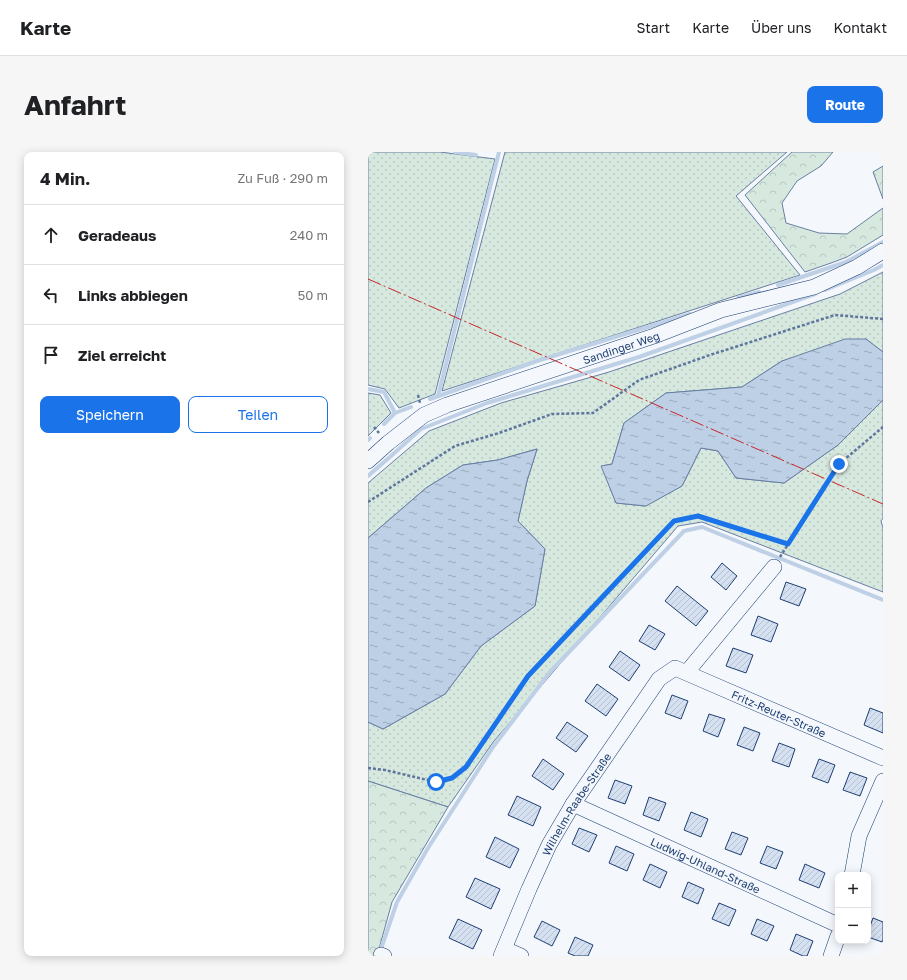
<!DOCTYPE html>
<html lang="de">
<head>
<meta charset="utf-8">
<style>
  body { margin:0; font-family:"Golos Text",sans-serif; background:#f6f6f6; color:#202124 }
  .controls { position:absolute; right:12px; bottom:12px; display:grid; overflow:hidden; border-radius:8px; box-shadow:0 2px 10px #0003 }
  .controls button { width:36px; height:36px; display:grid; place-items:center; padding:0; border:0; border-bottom:1px solid #e0e0e0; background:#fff; color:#202124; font:20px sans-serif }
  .stop { position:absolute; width:12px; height:12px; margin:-9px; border:3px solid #1a73e8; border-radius:50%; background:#fff }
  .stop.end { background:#1a73e8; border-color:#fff; box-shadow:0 1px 4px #0008 }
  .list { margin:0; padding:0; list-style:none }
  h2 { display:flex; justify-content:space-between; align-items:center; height:52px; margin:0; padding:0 16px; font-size:17px }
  h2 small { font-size:13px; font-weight:400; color:#757577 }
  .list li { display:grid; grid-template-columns:26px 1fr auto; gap:12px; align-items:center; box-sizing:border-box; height:60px; padding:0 16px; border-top:1px solid #e0e0e0 }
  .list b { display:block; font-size:15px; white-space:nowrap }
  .list em { font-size:13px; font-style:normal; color:#757577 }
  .actions { display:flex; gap:8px; padding:12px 16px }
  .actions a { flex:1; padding:9px 0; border:1px solid #1a73e8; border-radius:8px; text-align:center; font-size:14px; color:#1a73e8 }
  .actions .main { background:#1a73e8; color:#fff }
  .icon { flex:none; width:22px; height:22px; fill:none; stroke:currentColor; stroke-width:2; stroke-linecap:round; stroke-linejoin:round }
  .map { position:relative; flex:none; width:515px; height:804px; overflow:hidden; border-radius:8px }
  header { display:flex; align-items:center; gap:24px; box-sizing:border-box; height:56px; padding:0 20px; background:#fff; border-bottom:1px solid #e0e0e0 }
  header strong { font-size:19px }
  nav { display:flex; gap:22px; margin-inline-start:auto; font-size:14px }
  .intro { display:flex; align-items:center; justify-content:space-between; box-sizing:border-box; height:96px; padding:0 24px }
  h1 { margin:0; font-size:28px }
  .button { padding:10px 18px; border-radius:8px; background:#1a73e8; color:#fff; font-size:14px; font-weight:700 }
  main { display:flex; gap:24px; padding:0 24px }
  aside { flex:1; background:#fff; border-radius:8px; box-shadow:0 2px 10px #0003 }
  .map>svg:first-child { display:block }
  .grass { fill:url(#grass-dots); stroke:#687fa3 }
  .forest { fill:url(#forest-crowns); stroke:#687fa3 }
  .water { fill:url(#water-ripples); stroke:#687fa3 }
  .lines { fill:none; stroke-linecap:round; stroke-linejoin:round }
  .stream { stroke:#bed0e5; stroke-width:4 }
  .building { fill:url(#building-hatch); stroke:#1d3f73 }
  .minor-casing { stroke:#1d3f73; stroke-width:16 }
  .path { stroke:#5e769c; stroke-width:2.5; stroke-dasharray:3 2; stroke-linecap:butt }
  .minor { stroke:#f4f7fb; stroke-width:15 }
  .power { stroke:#c62828; stroke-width:1; stroke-dasharray:14 3 2 3; stroke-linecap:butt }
  .route { stroke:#1a73e8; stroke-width:5 }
  .labels { text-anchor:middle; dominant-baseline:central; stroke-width:3; stroke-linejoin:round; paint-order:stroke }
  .street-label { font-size:11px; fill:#1d3f73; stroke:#f4f7fb }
</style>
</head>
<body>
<header>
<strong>Karte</strong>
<nav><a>Start</a><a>Karte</a><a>Über uns</a><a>Kontakt</a></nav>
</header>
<div class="intro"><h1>Anfahrt</h1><a class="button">Route</a></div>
<main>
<aside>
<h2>4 Min.<small>Zu Fuß · 290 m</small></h2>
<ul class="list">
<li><svg class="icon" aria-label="ahead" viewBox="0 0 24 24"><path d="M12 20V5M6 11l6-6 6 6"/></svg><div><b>Geradeaus</b></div><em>240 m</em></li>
<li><svg class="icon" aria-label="left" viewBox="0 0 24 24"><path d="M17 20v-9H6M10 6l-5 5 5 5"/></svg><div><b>Links abbiegen</b></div><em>50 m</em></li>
<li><svg class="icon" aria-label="arrive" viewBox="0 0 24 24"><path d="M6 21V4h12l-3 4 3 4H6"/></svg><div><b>Ziel erreicht</b></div></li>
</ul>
<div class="actions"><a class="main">Speichern</a><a>Teilen</a></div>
</aside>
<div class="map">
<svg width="515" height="804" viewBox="0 0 515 804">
  <defs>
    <pattern id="grass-dots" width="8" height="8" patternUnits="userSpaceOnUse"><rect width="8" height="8" fill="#d7e8df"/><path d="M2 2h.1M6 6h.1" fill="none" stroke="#b8c8c3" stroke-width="1.8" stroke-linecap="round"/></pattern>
    <pattern id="forest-crowns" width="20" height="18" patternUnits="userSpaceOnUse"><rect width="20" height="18" fill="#d7e8df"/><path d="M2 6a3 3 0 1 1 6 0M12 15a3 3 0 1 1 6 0" fill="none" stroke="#b8c8c3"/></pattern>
    <pattern id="water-ripples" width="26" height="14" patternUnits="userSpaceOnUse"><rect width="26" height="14" fill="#bed0e5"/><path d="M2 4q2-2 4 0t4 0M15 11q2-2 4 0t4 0" fill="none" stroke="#9aaabe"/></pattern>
    <pattern id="building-hatch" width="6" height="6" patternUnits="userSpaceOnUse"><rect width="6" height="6" fill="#d5e0f0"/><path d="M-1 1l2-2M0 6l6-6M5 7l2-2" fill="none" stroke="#b6c1d1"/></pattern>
  </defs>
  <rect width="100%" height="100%" fill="#f4f7fb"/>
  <path class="grass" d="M0 0H72L127 7 67 242 31 256 17 237 0 233Z
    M137 0H419L368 44 432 123 74 239Z
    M515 120V200L498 187 414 209 374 235 298 241 256 271 244 312 234 314 248 351 277 354 314 334 333 296 350 299 368 326 416 331 470 293 515 248V366L513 369 515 376V440L334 370 310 374 126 589 80 655 0 629V570L15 577 77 542 113 494 167 454 177 397 150 369 159 329 169 297 130 308 95 313 58 336 0 386V331L61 279 133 251 241 220 472 142Z
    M0 241 12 243 23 261 0 284Z"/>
  <path class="forest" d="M424 0H465L453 14 429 29 414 51 418 71 451 81 479 82 515 56V83L479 105 463 111 437 120 377 43Z
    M515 14V47L505 20Z
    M0 629 80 655 24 750 9 804H0Z"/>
  <path class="water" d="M477 187H498L515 200V248L470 293 416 331 368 326 350 299 333 296 314 334 278 354 248 351 233 314 244 312 256 271 298 241 374 235 414 209Z
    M169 297 159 329 150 369 177 397 167 454 113 494 77 542 15 577 0 570V386L58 336 95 313 130 308Z"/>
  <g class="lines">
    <path class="stream" d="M87 0 108 3
      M410 133 478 110 515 90
      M457 138 506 118 515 113
      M370 146 391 140
      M0 237 16 240 27 261
      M70 244 131 0
      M62 247 169 209 322 162
      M16 272 27 261 43 255
      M0 288 2 286
      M0 324 23 304 53 277 119 251 271 205 447 142
      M12 800 29 750 60 696 125 595 182 520 316 379 334 375 515 448"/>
  </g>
  <path class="building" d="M354 411 369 424 358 438 343 425Z
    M418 430 438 437 431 454 412 447Z
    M309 434 340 459 328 474 297 449Z
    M390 464 410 472 403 490 383 483Z
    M281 473 297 482 287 498 271 489Z
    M365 496 385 503 378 521 358 514Z
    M252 499 272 513 261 529 241 515Z
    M229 532 250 547 238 564 217 549Z
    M304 543 320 549 313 567 297 561Z
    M502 556 515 561V581L496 573Z
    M341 562 357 567 350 585 335 579Z
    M199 570 220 584 208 600 188 586Z
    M376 575 392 581 385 599 369 593Z
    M411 591 427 597 421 615 404 609Z
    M175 607 196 622 185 638 164 624Z
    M451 607 467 613 460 631 444 625Z
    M482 620 499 626 492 644 475 638Z
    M247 628 264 634 257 652 240 646Z
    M149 644 173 655 165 674 140 663Z
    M281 645 298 651 291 669 275 663Z
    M323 660 340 667 333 685 316 678Z
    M211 676 229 683 221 700 204 692Z
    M364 680 380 686 373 703 357 697Z
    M127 685 151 697 142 716 118 705Z
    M248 694 266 702 259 719 241 711Z
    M399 694 415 700 408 717 392 711Z
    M282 712 299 720 292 736 275 728Z
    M437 712 457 721 451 736 431 728Z
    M107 726 132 737 123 757 98 745Z
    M320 730 336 737 330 752 314 745Z
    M351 751 368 758 361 774 344 767Z
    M505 766 515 770V788L514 790 500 785V780Z
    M90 767 114 778 105 797 81 786Z
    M389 767 406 774 399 789 383 782Z
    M174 769 192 778 184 794 166 785Z
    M428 782 445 789 439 804H435L422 798Z
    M207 785 225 793 220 804H207L200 801Z"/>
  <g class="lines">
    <defs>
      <g id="minor">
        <path id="s1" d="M0 309 20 291 56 263 79 253 286 184 353 158 446 135 489 115 515 99"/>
        <path d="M319 520 406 415"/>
        <path id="s2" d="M205 652 470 773"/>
        <path d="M484 723 491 684 515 629"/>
        <path d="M137 797 153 804"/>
        <path d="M13 803 16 804"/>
        <path id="s3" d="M133 804 161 737 181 693 205 652 291 527 307 516 515 606"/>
        <path d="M463 804 470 784"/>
      </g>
    </defs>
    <use href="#minor" class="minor-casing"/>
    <path class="path" d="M50 243 52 251
      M6 275 11 281
      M0 350 87 294 131 281 184 262 225 261 271 228 342 203 467 163 515 167
      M412 405 471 312 515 275
      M0 616 17 618 68 630 84 626 98 615 160 524 306 369 330 364 420 392"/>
    <use href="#minor" class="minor"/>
    <path class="power" d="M0 127 515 352"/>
  </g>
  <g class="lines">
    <path class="route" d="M68 630 84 626 98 615 160 524 306 369 330 364 420 392 471 312"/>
  </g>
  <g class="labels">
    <g class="street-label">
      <text stroke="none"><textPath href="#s1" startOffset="281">Sandinger Weg</textPath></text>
      <text stroke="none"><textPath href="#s3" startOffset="453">Fritz-Reuter-Straße</textPath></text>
      <text stroke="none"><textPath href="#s3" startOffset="170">Wilhelm-Raabe-Straße</textPath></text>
      <text stroke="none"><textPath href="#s2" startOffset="146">Ludwig-Uhland-Straße</textPath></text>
    </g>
  </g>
</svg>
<div class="controls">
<button>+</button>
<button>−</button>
</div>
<div class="stop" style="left:68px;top:630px"></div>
<div class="stop end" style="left:471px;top:312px"></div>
</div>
</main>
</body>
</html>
